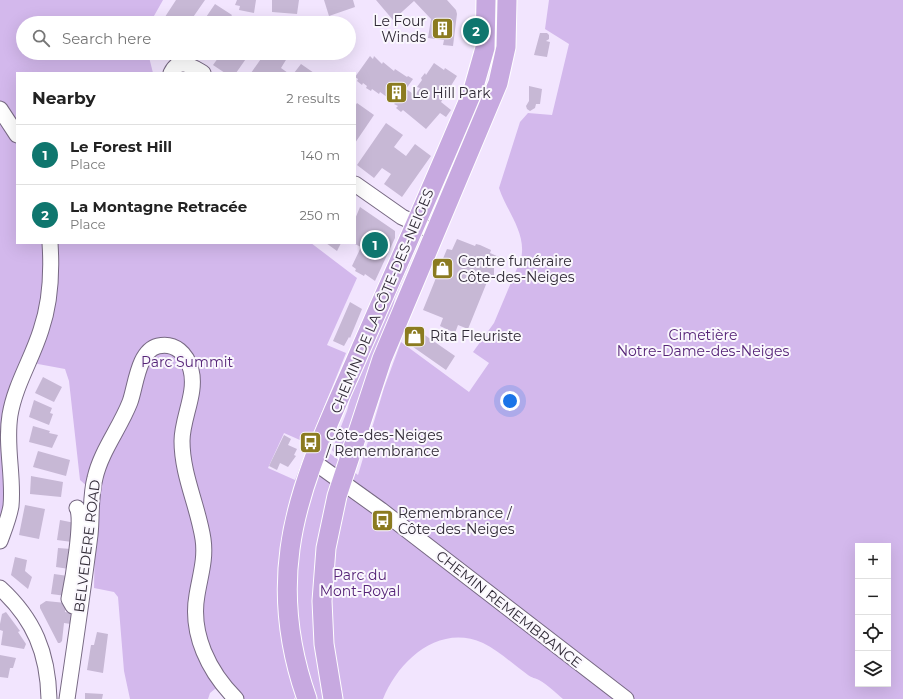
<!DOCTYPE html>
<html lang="en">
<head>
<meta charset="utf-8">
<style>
  body { margin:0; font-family:Montserrat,sans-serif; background:#f6f6f6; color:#222 }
  .controls { position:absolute; right:12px; bottom:12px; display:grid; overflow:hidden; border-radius:0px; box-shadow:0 4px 16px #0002 }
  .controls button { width:36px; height:36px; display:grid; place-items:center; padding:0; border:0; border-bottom:1px solid #e0e0e0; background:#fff; color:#222; font:20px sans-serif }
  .you { position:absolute; left:510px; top:401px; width:14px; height:14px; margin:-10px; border:3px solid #fff; border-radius:50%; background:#1a73e8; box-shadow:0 0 0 6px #1a73e833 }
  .badge { display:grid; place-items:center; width:26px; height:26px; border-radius:50%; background:#0f766e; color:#fff; font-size:13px; font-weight:700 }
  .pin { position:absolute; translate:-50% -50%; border:2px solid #fff; box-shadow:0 1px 4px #0006 }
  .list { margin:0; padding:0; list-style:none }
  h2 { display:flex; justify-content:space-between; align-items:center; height:52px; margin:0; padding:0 16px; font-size:17px }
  h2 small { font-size:13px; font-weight:400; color:#767676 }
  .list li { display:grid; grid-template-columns:26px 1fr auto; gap:12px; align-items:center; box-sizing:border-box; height:60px; padding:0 16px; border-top:1px solid #e0e0e0 }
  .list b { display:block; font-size:15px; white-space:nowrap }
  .list p { margin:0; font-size:13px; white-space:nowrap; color:#767676 }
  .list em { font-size:13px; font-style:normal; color:#767676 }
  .icon { flex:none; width:22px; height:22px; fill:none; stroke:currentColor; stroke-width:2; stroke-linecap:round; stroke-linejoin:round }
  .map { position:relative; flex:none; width:903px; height:699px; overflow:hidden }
  .search { position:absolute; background:#fff; box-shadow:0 4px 16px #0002; left:16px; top:16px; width:340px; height:44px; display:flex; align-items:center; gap:10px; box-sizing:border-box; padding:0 14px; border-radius:22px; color:#767676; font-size:15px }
  .panel { position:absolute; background:#fff; box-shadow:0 4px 16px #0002; left:16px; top:72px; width:340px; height:172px; border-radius:0px }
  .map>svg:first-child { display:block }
  .green { fill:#d3b8ec; fill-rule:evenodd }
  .building { fill:#c7b8d5 }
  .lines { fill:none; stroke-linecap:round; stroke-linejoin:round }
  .minor-casing { stroke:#776983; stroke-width:17 }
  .major-casing { stroke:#fff; stroke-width:21 }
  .minor { stroke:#fff; stroke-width:15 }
  .major { stroke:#c7a9e0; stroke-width:19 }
  .labels { text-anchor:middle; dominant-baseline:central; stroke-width:4; stroke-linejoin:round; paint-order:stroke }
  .poi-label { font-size:14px; fill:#302a36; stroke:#faf7fd; text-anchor:start }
  .street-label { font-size:14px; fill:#302a36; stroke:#faf7fd }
  .park-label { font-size:14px; fill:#552377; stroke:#faf7fd }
</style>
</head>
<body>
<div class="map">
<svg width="903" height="699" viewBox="0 0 903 699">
  <rect width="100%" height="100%" fill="#f2e5fe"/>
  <path class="green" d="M0 0H163L150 23H23V53H148L153 73H17V243H311L357 278 327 345 346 353 311 439 358 475 384 388 401 342 469 392 489 363 473 352 494 323 521 259C527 233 507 212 499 188L520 122 528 113 552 115 569 44 545 29 549 0H903V699H563C556 693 548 685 539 680 535 678 532 678 528 675 514 665 499 651 483 643 439 623 398 661 383 699H295L294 697V699H244L226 680 210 693 208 699H130L124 671 118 597 114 592 94 588 96 494 80 480 69 381 65 369 38 364 24 358 2 454 4 507 0 522ZM284 433 309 444 295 480 268 468ZM858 546H888V684H858Z
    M415 241 418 243 395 298 392 311 340 455H337L332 450 347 411 354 385Z"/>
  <path class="building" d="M176 0H205L189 23H161Z
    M237 0H256L254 13 239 10 240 6 235 5Z
    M272 0H299L297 14 272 12Z
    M324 0H353L355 7 329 16Z
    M376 0H447L456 10 457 14 453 46 443 45 444 40 428 38 431 19 414 1 393 20Z
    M215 4 232 15 227 23H202Z
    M540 33H547L549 35V39L546 41 550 42 547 57 534 55Z
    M220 53H250L236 73H225L213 65 221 54Z
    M265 53H287L289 55 281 68 288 73H251Z
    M370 56 373 59 374 56 382 64 383 62 394 71 395 69 407 77 408 76 413 79 406 89 415 95 420 88 417 87 422 80 421 78 425 73 426 75 434 63 444 70 445 68 457 76 441 102 451 110 446 117 440 113 426 129 403 110 401 112 396 108 398 106 394 104 396 102 392 99 391 100 380 92 379 94 372 89 371 91 366 88 367 86 363 83 362 85 357 81 358 79 355 77Z
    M301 64 314 73H294Z
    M529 86 542 89 540 104H536L535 108 530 111 527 109 526 106 529 101Z
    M357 103 374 115 355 143V106Z
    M386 123 403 135 394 147 406 156 415 144 431 156 402 197 384 184 391 174 382 168 374 178 357 165Z
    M360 207 395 231V238L375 281 365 274 364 276 355 271 356 269 352 266 361 247 355 244V219Z
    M457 239 475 246 476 244 480 245 491 250 490 253 499 257 494 268V275L489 282H487L468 329 458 325 455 333 440 326 443 318 423 310 438 273 432 270 437 259 442 261 447 249 452 250Z
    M326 243H341L337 251Z
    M350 302 362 309 350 338 349 337 344 346 333 341Z
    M416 329 455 356 446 370 406 342Z
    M43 377 62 387 54 402 35 393Z
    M34 400 52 408 50 413 53 414 49 425 29 417Z
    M33 426 50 431 49 433 58 435 52 448 29 442Z
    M284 435 291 439 288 445 297 449 294 455 296 456 288 467 280 463 277 470 269 466Z
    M38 451 70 460 66 476 33 467Z
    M31 476 63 482 61 497 30 494Z
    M25 505 45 509 39 539 19 535Z
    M60 520 75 523 72 542 57 540Z
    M58 548 71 549 69 569 56 567Z
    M15 557 27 560 25 571 32 577 28 589 11 575Z
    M54 574 68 576 66 596 51 594Z
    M46 601 66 603 65 612 73 613 71 624 64 623 62 641 60 643H58L40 608V605Z
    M6 612 20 631 18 632 26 644 24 649 1 645 3 631 0 630V624L2 614Z
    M97 632 108 634 103 673 87 670 91 645H94Z
    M0 655 16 658 13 668H10L8 678 0 677Z
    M85 693 103 694 102 699H85Z"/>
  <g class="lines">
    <defs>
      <path id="minor" d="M171 73C179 57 191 66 203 73
        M0 109 17 135
        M355 184 402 217 434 232
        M314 462 381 510 626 699
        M77 508C84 517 72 584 69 599L73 606 79 607
        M0 541C4 530 9 518 11 506 14 476 5 446 10 415 15 385 32 359 41 330 51 301 52 273 50 243
        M0 588C34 619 48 653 49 699
        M67 699C75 645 83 590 90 535 92 517 90 497 95 478 101 451 120 428 130 402 136 385 138 351 158 346 175 342 187 354 191 370 197 393 182 418 182 441 182 475 198 506 203 539 206 559 200 576 197 595 190 634 209 672 236 699"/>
      <path id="major" d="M307 699C290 651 283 600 290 549 299 481 332 416 359 353 397 266 436 179 473 90L485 48 486 0
        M333 699 324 644 322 601 326 548 337 496 382 359 498 83 506 47 507 0"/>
    </defs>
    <use href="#minor" class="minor-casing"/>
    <use href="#major" class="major-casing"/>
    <use href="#minor" class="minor"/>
    <use href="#major" class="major"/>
  </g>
  <defs>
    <symbol id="building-square" viewBox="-11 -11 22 22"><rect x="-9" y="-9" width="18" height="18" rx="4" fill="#8b7b20" stroke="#faf7fd"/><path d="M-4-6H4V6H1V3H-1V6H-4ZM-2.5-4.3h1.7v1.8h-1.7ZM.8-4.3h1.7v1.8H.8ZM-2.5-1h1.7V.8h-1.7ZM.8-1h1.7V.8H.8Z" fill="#fff"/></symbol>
    <symbol id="shop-square" viewBox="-11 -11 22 22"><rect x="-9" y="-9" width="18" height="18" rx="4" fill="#8b7b20" stroke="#faf7fd"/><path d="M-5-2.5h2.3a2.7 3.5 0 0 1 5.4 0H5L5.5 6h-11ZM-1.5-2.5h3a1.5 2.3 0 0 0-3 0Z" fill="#fff"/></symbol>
    <symbol id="bus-square" viewBox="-11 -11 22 22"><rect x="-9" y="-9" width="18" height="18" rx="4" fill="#8b7b20" stroke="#faf7fd"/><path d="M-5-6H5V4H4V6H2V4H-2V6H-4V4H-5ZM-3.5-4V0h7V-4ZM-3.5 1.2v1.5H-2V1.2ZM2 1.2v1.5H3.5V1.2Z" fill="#fff"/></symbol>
  </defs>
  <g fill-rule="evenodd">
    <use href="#building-square" x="430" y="16" width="25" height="25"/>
    <use href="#building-square" x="384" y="80" width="25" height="25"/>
    <use href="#shop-square" x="430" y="256" width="25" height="25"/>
    <use href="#shop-square" x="402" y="324" width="25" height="25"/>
    <use href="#bus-square" x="298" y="430" width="25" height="25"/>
    <use href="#bus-square" x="370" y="508" width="25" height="25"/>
  </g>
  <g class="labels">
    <g class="poi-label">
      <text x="426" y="21" text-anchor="end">Le Four<tspan x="426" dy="16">Winds</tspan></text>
      <text x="412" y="93">Le Hill Park</text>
      <text x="458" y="261">Centre funéraire<tspan x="458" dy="16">Côte-des-Neiges</tspan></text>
      <text x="430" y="336">Rita Fleuriste</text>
      <text x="326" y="435">Côte-des-Neiges<tspan x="326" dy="16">/ Remembrance</tspan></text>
      <text x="398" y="513">Remembrance /<tspan x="398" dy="16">Côte-des-Neiges</tspan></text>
    </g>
    <g class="street-label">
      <text transform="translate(382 301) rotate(-67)">CHEMIN DE LA CÔTE-DES-NEIGES</text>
      <text transform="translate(87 546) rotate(-83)">BELVEDERE ROAD</text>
      <text transform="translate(509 609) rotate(38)">CHEMIN REMEMBRANCE</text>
    </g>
    <g class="park-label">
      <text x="703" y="335">Cimetière<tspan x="703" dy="16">Notre-Dame-des-Neiges</tspan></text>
      <text x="187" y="362">Parc Summit</text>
      <text x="360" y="575">Parc du<tspan x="360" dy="16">Mont-Royal</tspan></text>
    </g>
  </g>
</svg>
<div class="controls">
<button>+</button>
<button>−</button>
<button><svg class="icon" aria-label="locate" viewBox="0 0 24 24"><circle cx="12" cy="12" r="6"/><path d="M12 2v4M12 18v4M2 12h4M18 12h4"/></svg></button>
<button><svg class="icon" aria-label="layers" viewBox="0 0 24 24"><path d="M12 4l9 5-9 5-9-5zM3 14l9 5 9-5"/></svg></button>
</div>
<div class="you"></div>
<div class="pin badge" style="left:375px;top:245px">1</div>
<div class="pin badge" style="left:476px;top:31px">2</div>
<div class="search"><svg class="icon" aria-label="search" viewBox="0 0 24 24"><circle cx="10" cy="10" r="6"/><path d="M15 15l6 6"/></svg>Search here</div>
<section class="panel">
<h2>Nearby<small>2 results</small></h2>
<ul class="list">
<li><span class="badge">1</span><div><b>Le Forest Hill</b><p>Place</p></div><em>140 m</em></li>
<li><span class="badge">2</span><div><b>La Montagne Retracée</b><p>Place</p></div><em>250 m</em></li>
</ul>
</section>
</div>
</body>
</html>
